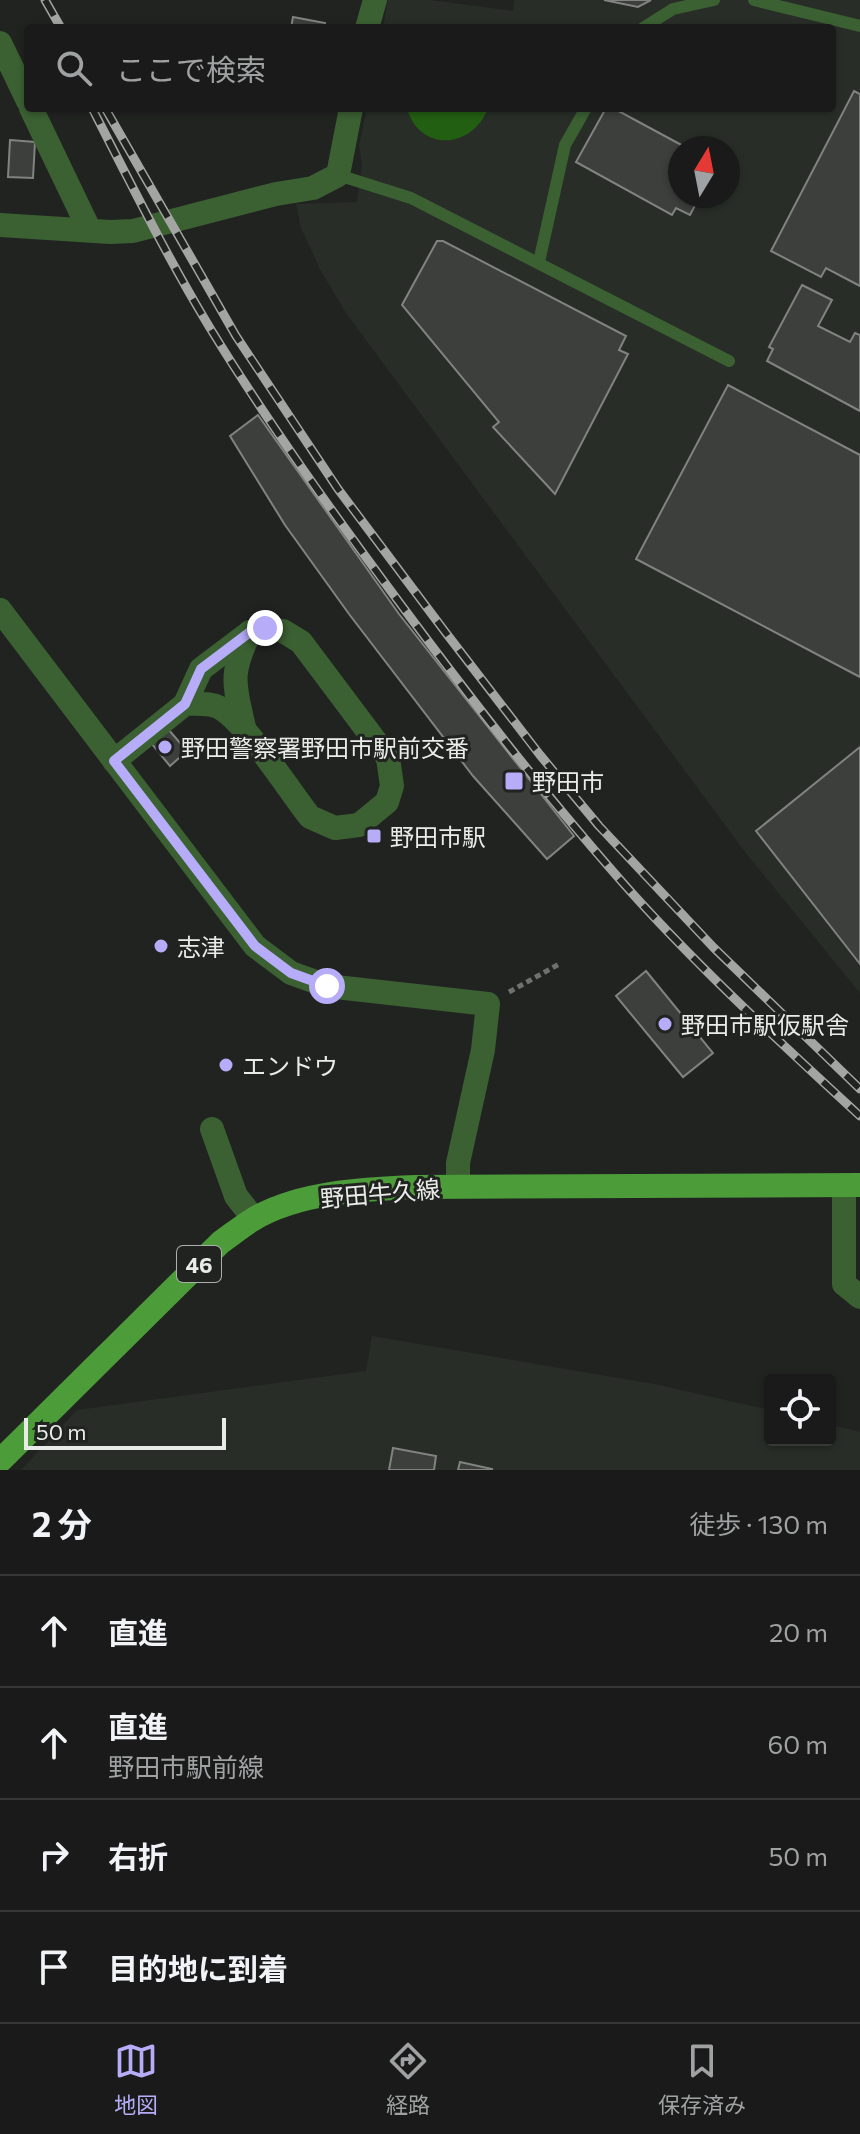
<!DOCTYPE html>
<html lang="ja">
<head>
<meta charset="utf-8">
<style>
  body { margin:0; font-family:Commissioner,"Noto Sans JP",sans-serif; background:#262726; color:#f1f3f6 }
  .controls { position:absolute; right:24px; bottom:24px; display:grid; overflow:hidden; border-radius:8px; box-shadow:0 2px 6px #0004 }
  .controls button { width:72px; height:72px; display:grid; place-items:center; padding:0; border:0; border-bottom:2px solid #373838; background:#191a19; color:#f1f3f6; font:40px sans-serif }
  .compass { position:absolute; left:668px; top:136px; width:72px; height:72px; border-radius:50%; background:#191a19; box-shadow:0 2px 6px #0004; rotate:10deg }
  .scale { position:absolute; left:24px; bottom:20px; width:202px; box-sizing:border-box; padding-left:8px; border:4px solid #e9ebe9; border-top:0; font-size:22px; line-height:28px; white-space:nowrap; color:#e9ebe9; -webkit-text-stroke:6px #212321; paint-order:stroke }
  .stop { position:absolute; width:24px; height:24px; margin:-18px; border:6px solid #b6acf8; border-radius:50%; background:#fff }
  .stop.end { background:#b6acf8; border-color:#fff; box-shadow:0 2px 8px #0008 }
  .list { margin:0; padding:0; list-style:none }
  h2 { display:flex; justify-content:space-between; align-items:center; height:104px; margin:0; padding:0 32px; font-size:34px }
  h2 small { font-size:26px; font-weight:400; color:#9fa1a2 }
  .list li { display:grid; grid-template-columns:52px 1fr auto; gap:24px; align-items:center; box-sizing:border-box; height:112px; padding:0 32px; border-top:2px solid #373838 }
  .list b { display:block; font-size:30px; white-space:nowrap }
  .list p { margin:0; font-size:26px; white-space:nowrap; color:#9fa1a2 }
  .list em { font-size:26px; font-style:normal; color:#9fa1a2 }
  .icon { flex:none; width:44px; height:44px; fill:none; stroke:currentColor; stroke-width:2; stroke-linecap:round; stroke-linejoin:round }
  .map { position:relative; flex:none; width:860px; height:1470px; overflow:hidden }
  .search { position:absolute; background:#191a19; box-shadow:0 2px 6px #0004; left:24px; right:24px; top:24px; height:88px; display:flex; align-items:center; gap:20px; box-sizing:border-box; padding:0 28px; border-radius:8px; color:#9fa1a2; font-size:30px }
  .sheet { height:552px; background:#191a19 }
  nav { display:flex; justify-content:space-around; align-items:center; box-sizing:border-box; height:112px; border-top:2px solid #373838; background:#191a19; font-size:22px; color:#9fa1a2 }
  nav a { display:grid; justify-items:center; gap:4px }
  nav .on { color:#b6acf8 }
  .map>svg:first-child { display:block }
  .built { fill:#282e27; fill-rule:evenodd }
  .water { fill:#235f12 }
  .building { fill:#3d3f3c; stroke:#808380; stroke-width:2 }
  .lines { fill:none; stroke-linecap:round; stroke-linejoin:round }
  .path { stroke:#6f716f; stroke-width:5; stroke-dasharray:6 4; stroke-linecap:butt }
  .service { stroke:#3b6032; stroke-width:12 }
  .minor { stroke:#3b6032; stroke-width:24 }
  .tertiary { stroke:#3b6032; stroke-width:24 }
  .primary { stroke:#4c9c39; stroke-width:24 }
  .rail-casing { stroke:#a3a5a3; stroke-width:9 }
  .rail { stroke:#212321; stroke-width:6; stroke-dasharray:18; stroke-linecap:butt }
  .route { stroke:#b6acf8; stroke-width:10 }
  .poi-dot { fill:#b6acf8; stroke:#212321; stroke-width:3 }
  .labels { text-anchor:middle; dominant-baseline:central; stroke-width:6; stroke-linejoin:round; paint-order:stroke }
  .shield { fill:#212321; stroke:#adafad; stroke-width:2 }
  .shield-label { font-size:22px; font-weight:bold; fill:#e9ebe9 }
  .poi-label { font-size:24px; fill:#e9ebe9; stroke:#212321; text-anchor:start }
  .street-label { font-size:24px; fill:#e9ebe9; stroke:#212321 }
</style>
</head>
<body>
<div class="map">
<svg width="860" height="1470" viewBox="0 0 860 1470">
  <rect width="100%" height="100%" fill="#212321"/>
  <path class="built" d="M388 0H430L513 11 514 0H860V993L745 852 346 313 320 269 301 228 296 204 357 202 362 165 359 146 367 108H832V28H383ZM680 148H728V196H680Z
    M372 1336 654 1384 770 1410V1440H830V1425L860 1432V1470H21L77 1410 366 1371Z"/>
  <path class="water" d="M407 108H488C473 149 419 153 407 108Z"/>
  <path class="building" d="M604 0H651L638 7Z
    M293 17 325 23 324 28H291Z
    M854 91 860 94V286L826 268 821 277 771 251Z
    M606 108H613L687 148H680V196H700L690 215 676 208 672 215 576 162Z
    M10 140 35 142 33 178 8 177Z
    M437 241H443L626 336 619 350 628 354 555 494 493 427 499 422 402 305Z
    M802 285 832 300 818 326 850 342 855 333 860 335V411L767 361 773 349 769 347Z
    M728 385 860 455V677L636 559Z
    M258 415 399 614 574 836 547 859 473 776 349 614 285 525 230 436Z
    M168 729 187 751 170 766 151 743Z
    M860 747V964L756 831Z
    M646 971 713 1053 683 1077 616 996Z
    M393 1448 436 1456 434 1470H389Z
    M460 1462 492 1469V1470H458Z"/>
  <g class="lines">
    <path class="path" d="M509 992 561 963"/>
    <path class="service" d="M754 0 860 26
      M643 28 673 9 714 0
      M338 175 411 198 729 361
      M539 262 565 145 586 108"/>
    <path class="minor" d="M0 43 28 101
      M31 108 89 229
      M245 732C235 685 228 677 250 632
      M212 1129 236 1196 254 1219
      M844 1185V1284L860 1297"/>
    <path class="tertiary" d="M367 28 375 0
      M0 225 110 232 133 231 276 194 313 188 338 175 351 108
      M0 610 255 946 291 973 327 986 488 1004 483 1050 458 1163V1186
      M114 761 185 704 201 669 250 632 265 628 283 631 301 642 388 758 392 786 387 802 359 825 335 828 310 817C289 790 248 726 222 709 211 702 197 704 185 704"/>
    <path class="primary" d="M0 1461 221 1242C231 1235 241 1227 252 1220 298 1192 363 1189 416 1187L860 1185"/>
    <defs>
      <path id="rail" d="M45 0 61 28
        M92 108C130 182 167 257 210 328 268 423 333 513 399 602 473 702 549 800 631 892 703 972 782 1044 860 1116
        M105 108 236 336 338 489 446 633 540 755 599 826 714 948 860 1089"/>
    </defs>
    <use href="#rail" class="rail-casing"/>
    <use href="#rail" class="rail"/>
  </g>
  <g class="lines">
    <path class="route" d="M265 628 250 632 201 669 185 704 114 761 255 946 291 973 327 986"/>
  </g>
  <g class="poi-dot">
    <circle cx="165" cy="747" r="8"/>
    <rect x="504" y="771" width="20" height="20" rx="4"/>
    <rect x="366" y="828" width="16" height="16" rx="4"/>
    <circle cx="161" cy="946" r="8"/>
    <circle cx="665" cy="1024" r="8"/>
    <circle cx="226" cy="1065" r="8"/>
  </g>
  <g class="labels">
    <rect class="shield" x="177" y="1246" width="44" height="36" rx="6"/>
    <g class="shield-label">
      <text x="199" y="1264">46</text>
    </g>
    <g class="poi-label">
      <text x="181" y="747">野田警察署野田市駅前交番</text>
      <text x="532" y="781">野田市</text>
      <text x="390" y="836">野田市駅</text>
      <text x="177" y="946">志津</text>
      <text x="681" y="1024">野田市駅仮駅舎</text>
      <text x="242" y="1065">エンドウ</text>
    </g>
    <g class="street-label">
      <text transform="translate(380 1193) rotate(-5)">野田牛久線</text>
    </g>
  </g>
</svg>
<div class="controls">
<button><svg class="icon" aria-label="locate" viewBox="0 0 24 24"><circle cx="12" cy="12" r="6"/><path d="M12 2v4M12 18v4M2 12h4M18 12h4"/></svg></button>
</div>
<svg class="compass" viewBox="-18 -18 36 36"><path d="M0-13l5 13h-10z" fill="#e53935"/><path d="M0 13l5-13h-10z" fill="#9fa1a2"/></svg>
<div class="scale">50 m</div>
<div class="stop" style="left:327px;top:986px"></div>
<div class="stop end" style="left:265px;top:628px"></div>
<div class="search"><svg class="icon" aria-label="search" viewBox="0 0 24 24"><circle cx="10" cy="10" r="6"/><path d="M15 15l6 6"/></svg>ここで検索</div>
</div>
<section class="sheet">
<h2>2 分<small>徒歩 · 130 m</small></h2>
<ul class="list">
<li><svg class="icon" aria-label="ahead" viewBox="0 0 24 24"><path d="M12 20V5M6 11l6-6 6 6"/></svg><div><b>直進</b></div><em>20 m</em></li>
<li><svg class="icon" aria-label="ahead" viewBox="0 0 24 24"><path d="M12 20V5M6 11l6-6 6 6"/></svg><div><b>直進</b><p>野田市駅前線</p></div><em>60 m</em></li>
<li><svg class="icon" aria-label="right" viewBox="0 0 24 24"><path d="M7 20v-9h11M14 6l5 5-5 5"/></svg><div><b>右折</b></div><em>50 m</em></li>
<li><svg class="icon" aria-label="arrive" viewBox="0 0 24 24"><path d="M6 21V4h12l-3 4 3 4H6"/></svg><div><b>目的地に到着</b></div></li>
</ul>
</section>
<nav>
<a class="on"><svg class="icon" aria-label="map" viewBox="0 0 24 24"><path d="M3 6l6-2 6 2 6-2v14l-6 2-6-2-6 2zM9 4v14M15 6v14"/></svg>地図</a>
<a><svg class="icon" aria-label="directions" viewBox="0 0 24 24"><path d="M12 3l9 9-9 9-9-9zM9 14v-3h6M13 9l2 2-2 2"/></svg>経路</a>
<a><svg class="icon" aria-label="saved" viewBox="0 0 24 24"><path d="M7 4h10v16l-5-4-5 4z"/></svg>保存済み</a>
</nav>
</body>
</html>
